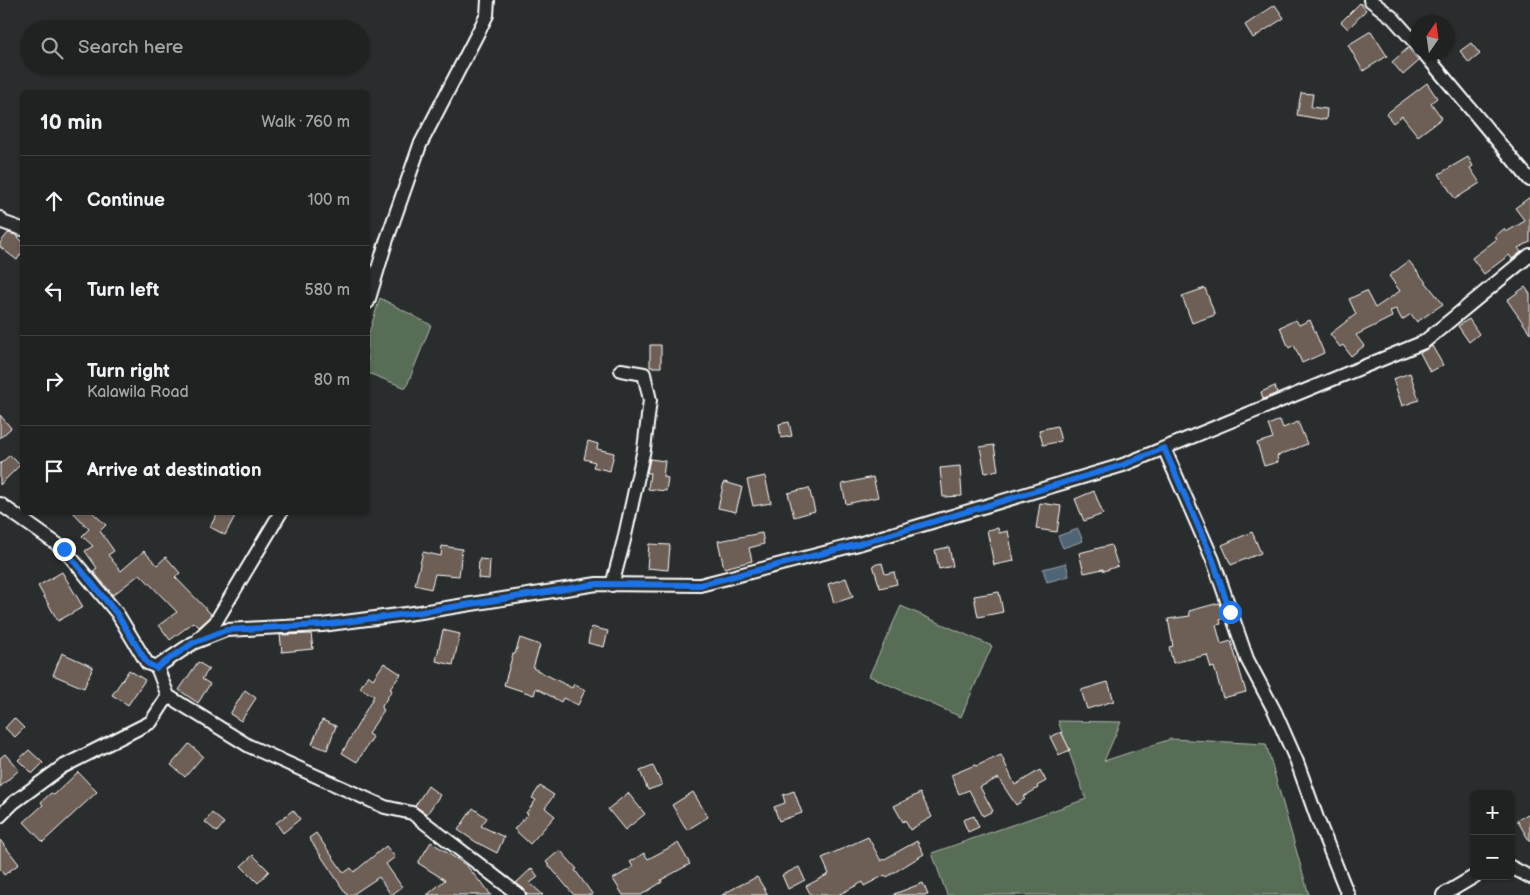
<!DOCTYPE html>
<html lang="en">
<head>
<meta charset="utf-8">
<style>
  body { margin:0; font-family:"Balsamiq Sans",sans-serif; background:#2d2f2f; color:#f1f3f6 }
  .controls { position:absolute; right:15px; bottom:15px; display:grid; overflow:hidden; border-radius:8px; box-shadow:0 1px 4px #0004 }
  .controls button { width:45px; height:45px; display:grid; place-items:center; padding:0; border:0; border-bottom:1px solid #3d3f40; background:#202222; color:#f1f3f6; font:25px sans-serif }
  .compass { position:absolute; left:1410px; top:15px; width:45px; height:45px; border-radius:50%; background:#202222; box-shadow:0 1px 4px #0004; rotate:13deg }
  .stop { position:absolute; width:15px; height:15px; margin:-11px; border:4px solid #1a73e8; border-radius:50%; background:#fff }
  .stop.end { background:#1a73e8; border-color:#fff; box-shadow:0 1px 5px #0008 }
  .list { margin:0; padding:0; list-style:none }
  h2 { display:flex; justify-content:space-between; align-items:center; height:65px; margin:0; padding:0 20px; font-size:21px }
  h2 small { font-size:16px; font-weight:400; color:#a2a4a5 }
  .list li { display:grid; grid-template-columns:32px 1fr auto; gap:15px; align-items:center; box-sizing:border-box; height:90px; padding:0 20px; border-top:1px solid #3d3f40 }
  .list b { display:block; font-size:19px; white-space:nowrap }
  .list p { margin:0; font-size:16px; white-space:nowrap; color:#a2a4a5 }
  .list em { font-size:16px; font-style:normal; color:#a2a4a5 }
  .icon { flex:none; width:28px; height:28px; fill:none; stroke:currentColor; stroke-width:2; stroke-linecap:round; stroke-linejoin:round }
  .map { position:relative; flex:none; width:1530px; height:895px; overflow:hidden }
  .search { position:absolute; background:#202222; box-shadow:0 1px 4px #0004; left:20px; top:20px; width:350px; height:55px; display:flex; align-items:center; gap:12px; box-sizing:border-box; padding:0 18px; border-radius:28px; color:#a2a4a5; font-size:19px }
  .panel { position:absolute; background:#202222; box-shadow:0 1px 4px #0004; left:20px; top:90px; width:350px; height:425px; border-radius:8px }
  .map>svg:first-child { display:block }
  .green { fill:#596d57; stroke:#acb6ab }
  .water { fill:#506574; stroke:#96a3ac }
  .building { fill:#6d5e54; stroke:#fff }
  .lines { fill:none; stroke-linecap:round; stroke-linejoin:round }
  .minor-casing { stroke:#fff; stroke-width:16 }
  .minor { stroke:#2a2d2e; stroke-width:12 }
  .route { stroke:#1a73e8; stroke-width:6 }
</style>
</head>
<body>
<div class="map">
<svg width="1530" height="895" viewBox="0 0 1530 895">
  <rect width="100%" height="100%" fill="#2a2d2e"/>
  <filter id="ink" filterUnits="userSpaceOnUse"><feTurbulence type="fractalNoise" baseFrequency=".02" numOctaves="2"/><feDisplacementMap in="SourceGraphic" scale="10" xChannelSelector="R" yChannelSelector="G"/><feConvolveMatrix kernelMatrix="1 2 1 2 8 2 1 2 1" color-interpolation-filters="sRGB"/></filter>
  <g filter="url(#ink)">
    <path class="green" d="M380 298 431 325 406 388 368 373V336Z
      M901 606 992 646 961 717 869 676Z
      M1058 721 1121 722 1104 761 1171 739 1266 744 1309 895H947L932 853 1086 799Z"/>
    <path class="water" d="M1078 529 1083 541 1063 548 1058 536Z
      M1066 563 1069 576 1047 582 1043 569Z"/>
    <path class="building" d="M1360 3 1366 10 1348 29 1341 22Z
      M1275 5 1284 18 1253 38 1245 25Z
      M1371 31 1387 56 1363 71 1348 45Z
      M1471 43 1480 54 1469 63 1460 51Z
      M1408 48 1419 61 1403 75 1392 62Z
      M1427 83 1437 98 1431 103 1442 118 1418 136 1402 116 1393 123 1386 114Z
      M1301 93 1313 94 1311 107 1327 109 1326 120 1297 115Z
      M1468 157 1473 166 1470 168 1480 183 1455 199 1439 174Z
      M1530 197V242L1518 248 1521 252 1512 259 1509 255 1484 274 1472 258 1497 239 1495 236 1504 229 1506 232 1525 221 1515 208Z
      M8 233 16 235 22 241V252L17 260 0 247V243Z
      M1409 261 1443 304 1417 322 1411 314 1402 320 1396 309 1390 311 1392 317 1356 335 1364 346 1351 356 1343 345 1340 347 1330 334 1356 314 1349 299 1366 291 1375 308 1400 291 1389 276Z
      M1525 287 1530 294V333L1507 300Z
      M1205 288 1215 315 1192 323 1182 296Z
      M1469 319 1479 334 1469 342 1458 326Z
      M1296 320 1299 325 1310 320 1324 353 1302 363 1294 345 1289 348 1280 327Z
      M650 345H661V367H650Z
      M1432 346 1443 365 1430 372 1420 353Z
      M1410 373 1419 400 1402 406 1393 379Z
      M1275 386 1277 393 1263 399 1261 392Z
      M0 415 11 428 0 438Z
      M1280 420 1283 428 1298 422 1307 444 1277 456 1278 462 1264 466 1257 443 1273 438 1268 425Z
      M789 422 792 436 781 438 779 424Z
      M1057 426 1061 441 1043 445 1039 430Z
      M588 441 598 444 597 449 614 453 610 471 593 467 595 462 584 459Z
      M994 445 998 470 985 473 980 447Z
      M10 455 20 465 0 485V464Z
      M650 459 665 461 663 477 668 478 666 491 648 489 650 473H647Z
      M960 466 962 496 943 497 940 468Z
      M765 476 771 503 753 506 747 480Z
      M873 477 878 497 846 504 842 484Z
      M724 482 742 487 736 512 718 508Z
      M809 488 815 511 794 517 788 493Z
      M1094 491 1103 514 1084 521 1075 499Z
      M1040 503 1061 506 1057 532 1036 529Z
      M73 512H92L106 525 100 531 114 551 108 555 121 571 144 551 157 565 166 557 180 573 175 577 211 614 209 618 199 627 194 622 170 640 159 625 177 612 140 574 113 595 93 571 97 568 85 551 93 546 82 536 89 529Z
      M218 512H237L225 535 210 527Z
      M998 528 999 533 1008 531 1014 561 994 565 987 530Z
      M1252 532 1261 553 1231 565 1222 545Z
      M762 533 764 544 749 548 752 561 724 568 718 541Z
      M649 544 670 545 668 570 647 568Z
      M1111 545 1118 566 1104 571 1103 569 1084 573 1079 553Z
      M442 546 462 549 459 576 435 574 431 589 415 585 423 552 441 556Z
      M949 547 953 566 939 569 935 550Z
      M479 559 490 560 489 579 478 578Z
      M882 563 885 574 894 572 897 584 880 588 873 565Z
      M62 572 83 607 58 621 38 586Z
      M846 578 853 597 834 603 828 584Z
      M999 592 1003 612 978 617 974 596Z
      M1219 603 1224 618 1220 620 1221 624 1216 625 1221 644 1231 641 1246 692 1223 698 1214 667 1211 668 1207 655 1173 663 1169 647 1173 646 1168 619 1190 616 1189 611Z
      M591 627 608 631 604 647 588 643Z
      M443 630 460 634 453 665 436 661Z
      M311 634 313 649 282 652 280 635Z
      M520 638 540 645 533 668 572 688 574 684 585 690 578 705 563 698 561 702 536 688 534 695 504 685 513 654H515Z
      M62 653 93 667 84 688 53 675Z
      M198 662 209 669 202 679 210 684 198 703 179 690Z
      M384 663 401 674 390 689 392 690 381 708 384 710 368 734 373 737 357 762 342 753 374 696 360 688 368 675 373 679Z
      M129 670 145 680 128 705 112 695Z
      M1108 682 1114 701 1087 709 1081 690Z
      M245 690 256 698 241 721 230 714Z
      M14 718 24 728 15 737 5 728Z
      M322 720 336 726 327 750 312 744Z
      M1061 732 1070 750 1059 755 1050 737Z
      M189 744 203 756 185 777 171 765Z
      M29 750 43 763 32 774 18 760Z
      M5 754 19 770 0 787V758Z
      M1001 755 1015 785 1040 770 1046 781 1037 786 1038 788 1023 797 1025 799 1016 805 998 778 980 787 993 811 983 816 969 790 959 794 951 775 975 765 976 766Z
      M653 766 662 785 648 790 640 771Z
      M78 772 97 792 43 842 24 822 43 805 41 802 51 793 54 795Z
      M428 786 440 795 427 814 415 806Z
      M540 786 554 795 545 808 555 816 530 844 514 829 528 814 526 813 536 800 532 798Z
      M794 791 802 813 779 821 774 807 785 803 783 795Z
      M693 792 708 817 687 830 672 805Z
      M628 793 645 814 625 830 608 809Z
      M920 793 932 817 910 830 905 820 903 822 894 806Z
      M473 808 487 818 481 826 504 837 497 853 476 842 458 830Z
      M293 810 300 819 283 833 276 823Z
      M212 813 224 823 217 832 205 822Z
      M1530 813V842L1517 820Z
      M974 816 979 827 968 832 963 820Z
      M316 833 344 873 351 868 354 872 386 846 395 857 386 864 402 887 391 895 379 877 352 895H347L309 838Z
      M868 837 881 861 917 841 924 854 887 877 885 875 864 886 863 882 838 895H811L806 886 829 874 822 858Z
      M0 840 19 864 4 875 0 869Z
      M431 842 466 865 480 882 481 881 491 895H427L445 880 418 863Z
      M678 843 690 864 661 880 662 882 641 895H623L613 879 633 867 630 862 644 853 648 859Z
      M560 850 577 869 575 870 593 895H574L546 862Z
      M253 855 269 871 258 883 241 866Z
      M799 867 805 880 788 889 782 875Z
      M532 868 538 877 530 883 543 895H527L524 889 516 883Z
      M757 877 768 895H722L736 887Z
      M923 883 928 895H894V894Z"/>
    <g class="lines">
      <defs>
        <path id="minor" d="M1370 0 1393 18 1418 46
          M1423 52 1530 180
          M0 218 2 222 22 229
          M368 302 386 242 420 145 487 15 488 0
          M1164 448 1213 560 1247 659 1275 712 1297 762 1317 818 1348 895
          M0 504 64 549 117 613 147 663 157 667
          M612 585 624 540 644 449 650 400 644 374 621 370
          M199 638 215 623 281 512
          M168 696 249 746 385 807 412 813 519 895
          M0 816 13 803 62 767 151 722 168 696 157 667 193 643 226 630 322 625 421 612 597 584 700 585 855 545 1123 465 1424 342 1530 255
          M1511 867 1530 877
          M1443 895 1475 876"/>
      </defs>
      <use href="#minor" class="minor-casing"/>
      <use href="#minor" class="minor"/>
    </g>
  </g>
  <g class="lines" filter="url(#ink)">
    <path class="route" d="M64 549 117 614 147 663 156 668 193 643 226 630 322 625 421 612 597 584 700 585 855 545 1123 465 1164 448 1213 560 1230 612"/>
  </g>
</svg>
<div class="controls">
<button>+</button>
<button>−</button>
</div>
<svg class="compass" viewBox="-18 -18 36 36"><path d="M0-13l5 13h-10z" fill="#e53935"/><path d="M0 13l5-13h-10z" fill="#a2a4a5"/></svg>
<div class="stop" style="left:1230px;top:612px"></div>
<div class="stop end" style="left:64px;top:549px"></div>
<div class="search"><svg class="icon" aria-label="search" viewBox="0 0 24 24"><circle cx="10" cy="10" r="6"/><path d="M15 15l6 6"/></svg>Search here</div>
<section class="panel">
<h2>10 min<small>Walk · 760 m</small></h2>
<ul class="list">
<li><svg class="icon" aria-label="ahead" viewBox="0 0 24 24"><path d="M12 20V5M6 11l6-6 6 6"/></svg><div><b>Continue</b></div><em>100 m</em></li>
<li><svg class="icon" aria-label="left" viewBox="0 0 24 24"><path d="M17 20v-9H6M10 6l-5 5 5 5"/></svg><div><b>Turn left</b></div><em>580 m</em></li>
<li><svg class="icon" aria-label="right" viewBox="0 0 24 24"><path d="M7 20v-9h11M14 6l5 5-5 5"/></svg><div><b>Turn right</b><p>Kalawila Road</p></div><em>80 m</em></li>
<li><svg class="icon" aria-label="arrive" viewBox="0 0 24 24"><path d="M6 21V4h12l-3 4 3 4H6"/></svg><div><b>Arrive at destination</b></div></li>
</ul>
</section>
</div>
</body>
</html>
